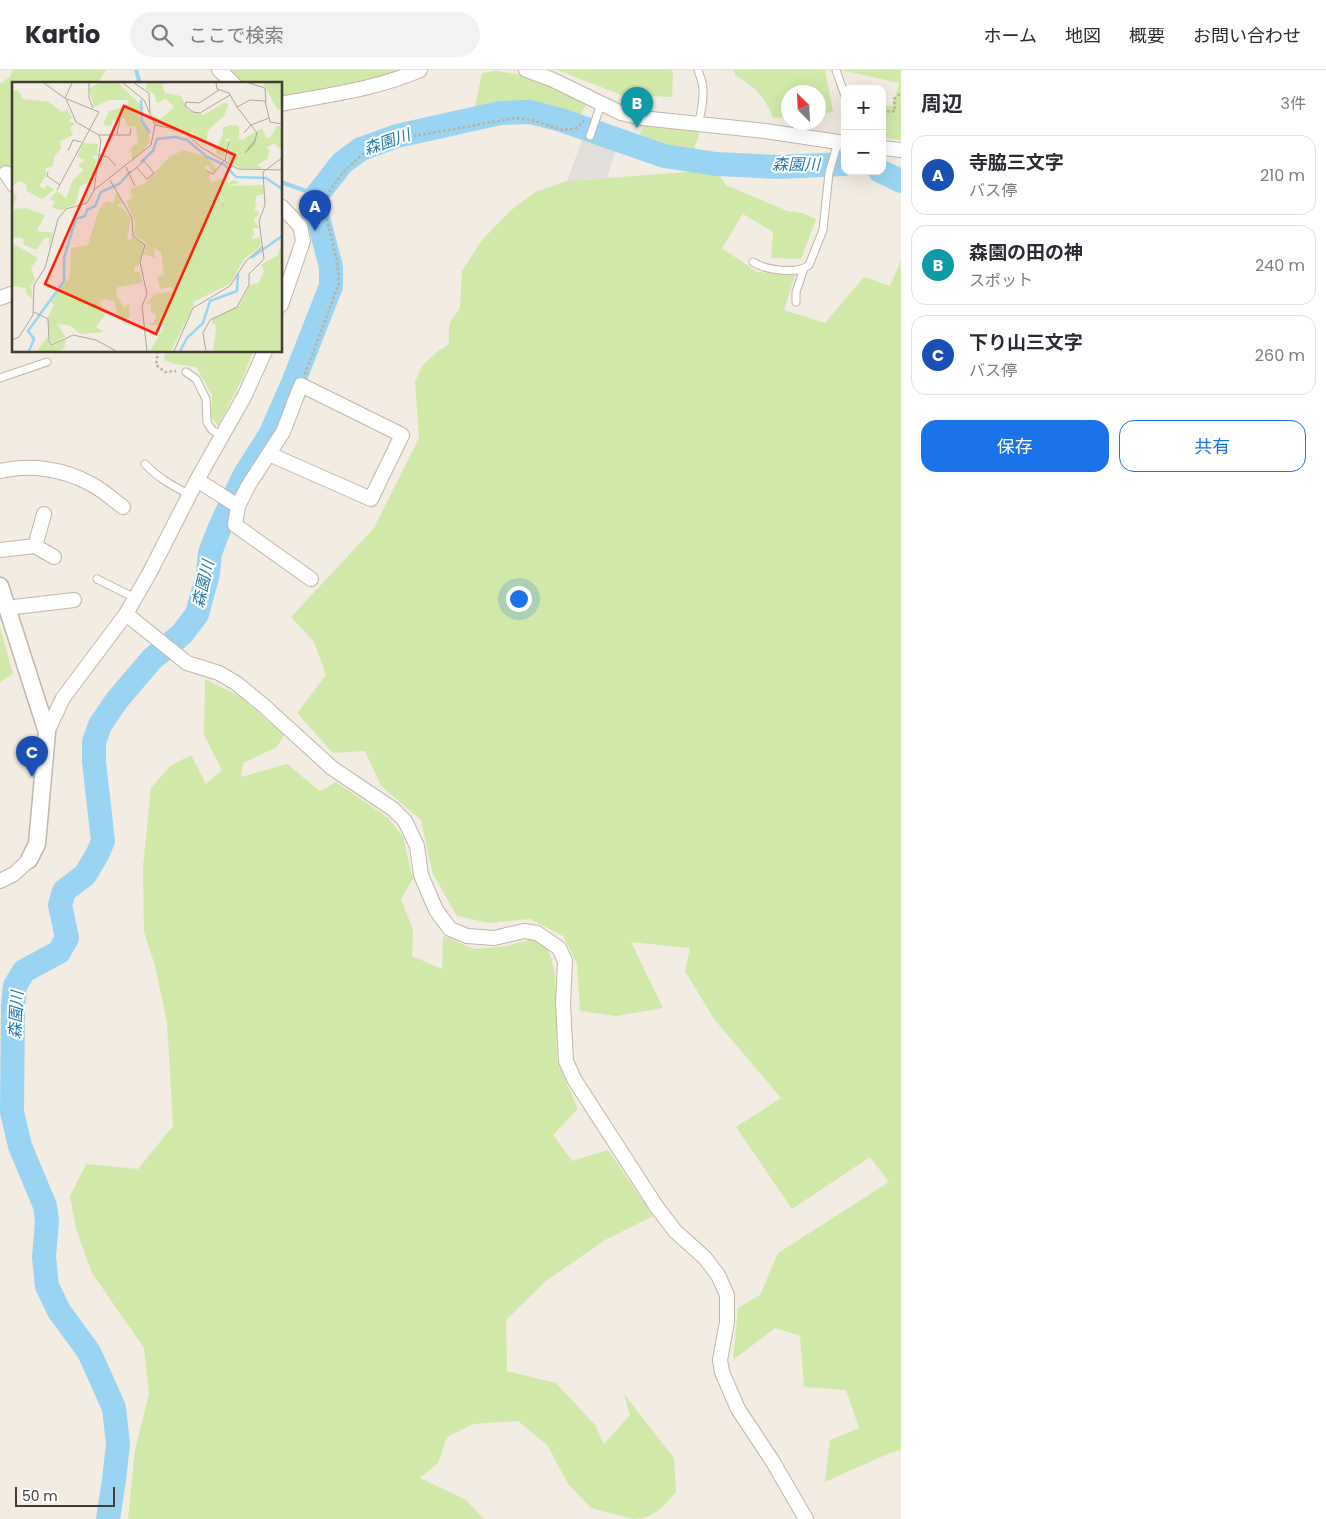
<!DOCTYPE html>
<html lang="ja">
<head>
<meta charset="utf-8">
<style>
  body { margin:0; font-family:Poppins,"Noto Sans JP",sans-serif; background:#f2f2f3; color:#2b2b33 }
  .controls { position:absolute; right:15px; top:15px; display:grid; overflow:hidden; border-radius:10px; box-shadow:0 5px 20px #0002 }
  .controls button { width:45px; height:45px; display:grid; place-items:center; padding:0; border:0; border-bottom:1px solid #e1e1e2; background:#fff; color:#2b2b33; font:25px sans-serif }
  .compass { position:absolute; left:781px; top:15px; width:45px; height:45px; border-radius:50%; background:#fff; box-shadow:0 5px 20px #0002; rotate:336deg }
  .scale { position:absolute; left:15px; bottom:12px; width:100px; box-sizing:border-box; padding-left:5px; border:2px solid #443c32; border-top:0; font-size:14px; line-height:18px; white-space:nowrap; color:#443c32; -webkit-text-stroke:4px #fff; paint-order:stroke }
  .you { position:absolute; left:518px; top:528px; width:18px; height:18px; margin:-12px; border:4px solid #fff; border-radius:50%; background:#1a73e8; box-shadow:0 0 0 8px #1a73e833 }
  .badge { display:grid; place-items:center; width:32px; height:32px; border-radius:50%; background:#1a73e8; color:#fff; font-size:16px; font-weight:700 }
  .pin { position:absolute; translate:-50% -41px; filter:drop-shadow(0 1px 2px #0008) }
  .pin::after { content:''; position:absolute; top:26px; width:18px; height:15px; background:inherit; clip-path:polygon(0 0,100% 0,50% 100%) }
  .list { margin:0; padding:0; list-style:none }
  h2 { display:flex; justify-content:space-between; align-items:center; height:65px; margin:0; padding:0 20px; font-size:21px }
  h2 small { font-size:16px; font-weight:400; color:#7c7c81 }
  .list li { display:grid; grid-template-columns:32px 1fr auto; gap:15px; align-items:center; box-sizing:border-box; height:80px; margin:0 10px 10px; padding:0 10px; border:1px solid #e1e1e2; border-radius:15px }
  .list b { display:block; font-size:19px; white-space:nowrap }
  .list p { margin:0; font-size:16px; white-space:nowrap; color:#7c7c81 }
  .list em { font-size:16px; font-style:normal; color:#7c7c81 }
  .actions { display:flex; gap:10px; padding:15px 20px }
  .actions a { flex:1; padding:11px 0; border:1px solid #1a73e8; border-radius:15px; text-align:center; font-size:18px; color:#1a73e8 }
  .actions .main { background:#1a73e8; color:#fff }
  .icon { flex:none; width:28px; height:28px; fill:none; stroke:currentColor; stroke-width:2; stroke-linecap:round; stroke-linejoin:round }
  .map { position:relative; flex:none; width:901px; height:1449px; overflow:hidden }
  header { display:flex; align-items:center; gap:30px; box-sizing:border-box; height:70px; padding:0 25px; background:#fff; border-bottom:1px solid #e1e1e2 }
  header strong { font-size:24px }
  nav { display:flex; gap:28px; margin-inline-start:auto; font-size:18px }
  .search { width:350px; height:45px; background:#f2f2f3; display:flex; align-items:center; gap:12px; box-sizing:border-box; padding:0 18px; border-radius:28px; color:#7c7c81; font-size:19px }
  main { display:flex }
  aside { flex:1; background:#fff }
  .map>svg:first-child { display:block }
  .green { fill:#d0e9a8 }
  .parking { fill:#e2dfdb }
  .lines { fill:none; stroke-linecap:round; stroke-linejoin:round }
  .stream { stroke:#99d5f3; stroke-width:4 }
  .river { stroke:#99d5f3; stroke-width:24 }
  .service-casing { stroke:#c1b6a7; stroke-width:9 }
  .minor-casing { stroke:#c1b6a7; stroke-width:16 }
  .tertiary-casing { stroke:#c1b6a7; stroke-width:19 }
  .path { stroke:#c0ae95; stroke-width:2.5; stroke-dasharray:2.5 2.5; stroke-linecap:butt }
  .service { stroke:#fff; stroke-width:7 }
  .minor { stroke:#fff; stroke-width:14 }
  .tertiary { stroke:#fff; stroke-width:16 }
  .labels { text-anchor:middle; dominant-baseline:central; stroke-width:4; stroke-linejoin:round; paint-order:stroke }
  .water-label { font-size:16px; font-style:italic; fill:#267cac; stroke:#fff }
  .inset-river { fill:none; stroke:#99d5f3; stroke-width:2.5 }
  .inset-road { fill:none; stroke:#aca69c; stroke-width:1 }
  .view { fill:#ff200c; fill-opacity:0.15; stroke:#ff200c; stroke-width:2.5 }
  .inset-edge { fill:none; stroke:#443c32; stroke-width:2.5 }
</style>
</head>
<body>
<header>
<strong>Kartio</strong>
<div class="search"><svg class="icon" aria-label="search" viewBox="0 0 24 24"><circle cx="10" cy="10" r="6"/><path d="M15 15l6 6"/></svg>ここで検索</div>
<nav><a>ホーム</a><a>地図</a><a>概要</a><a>お問い合わせ</a></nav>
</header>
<main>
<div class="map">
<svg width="901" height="1449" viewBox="0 0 901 1449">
  <rect width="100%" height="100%" fill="#f2ece2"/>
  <path class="green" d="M12 0H106L97 14H14V95L0 103V14L10 7Z
    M229 0H399L359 17 281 28V14H243Z
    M557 0H671L673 5 672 27 650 26 647 35Z
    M734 0H825L833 42 819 44 818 22H788V47L773 48C764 25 756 18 735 5Z
    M841 0H901V70L882 67V35L893 36 899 13Z
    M496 1 522 5 545 14 586 35 577 51 521 34 475 38 482 3Z
    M643 56 700 62 692 84 637 72Z
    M715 100 726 115 787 141 802 143 816 149 801 189 771 188 773 162 743 144 722 178 757 202 795 205 784 240 825 253 864 207 890 216 901 190V1380L890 1383 825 1412 830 1370 859 1358 846 1320 804 1317 800 1266 775 1258 733 1290 738 1238 760 1225 778 1183 889 1112 870 1087 792 1139 736 1057 781 1028 714 949 685 901 690 878 631 872 663 938 616 946 580 941 577 894 563 866 530 849 489 853 457 846 432 802 421 750 381 716 365 681 333 683 297 643 326 605 314 572 291 547 374 458 419 368 415 311 423 295 437 282 449 274V254L460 238 462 201 482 170 510 141 535 122 567 111Z
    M166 281H253L244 305 218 356 211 347 212 325 196 297 175 294 164 290Z
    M0 557 13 604 0 612Z
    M205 609 239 626 284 665 277 677 243 693 241 707 287 694 320 721 336 712 388 748 403 767 413 809 401 829 413 860 412 886 442 899 443 866 474 879 506 876 532 869 547 878 552 889 555 908 557 991 578 1039 553 1065 572 1091 608 1080 653 1146 605 1170 546 1211 506 1250 507 1301 556 1313 595 1355 604 1374 630 1345 624 1324 674 1388 676 1422C664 1436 654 1449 633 1449L591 1438 568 1414 548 1376 518 1351 473 1354 447 1367 438 1393 420 1408 466 1430 484 1449H128L135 1380 149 1324 144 1278 92 1203 76 1159 70 1126 86 1094 138 1099 173 1056 167 952 155 896 144 862 143 797 151 718 170 696 191 685 206 714 222 700 204 665Z"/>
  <path class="parking" d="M584 65 617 76 607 108 567 111Z"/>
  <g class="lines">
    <path class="stream" d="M136 0 140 14
      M281 112 317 125"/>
    <path class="river" d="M880 101 901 111
      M108 1449 114 1410 118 1374 114 1338 89 1282 59 1241 47 1216 44 1187 47 1151 45 1136 20 1076 12 1042 13 936 15 916 24 901 59 882 67 868 60 835 64 821 85 805 98 783 103 771 94 692V672L100 655 117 630 152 589 182 564 197 544 208 504 210 483 220 457 244 406 270 365 293 313 331 216V197L317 144V125L342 93 361 79 397 66 500 43 530 42 561 50 664 86 716 94 778 97 845 94"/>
    <defs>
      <path id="service" d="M836 0 845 26
        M698 54C702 40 705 26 702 12 701 8 699 4 698 0
        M590 66 601 34
        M753 192C765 200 797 205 809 195L823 160 829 103 838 72
        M796 232V222L804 198
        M186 302 196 309 206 329 207 352 212 360 222 366
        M0 308 47 292
        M145 394C158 408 173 416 190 425
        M97 509 135 528"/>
      <path id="minor" d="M219 0 234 14
        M526 0 551 9 621 43 642 48 765 61 845 73
        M281 34C327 25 377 19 420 0
        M882 78 901 80
        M6 103 14 115
        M281 136 300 156 303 171 281 235
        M0 228 14 223
        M269 384 371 429 402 365 301 315 283 362 248 416 238 436 235 455 311 509
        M0 401C31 394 64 399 91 414 103 420 113 430 123 437
        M197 410 238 436
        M35 476 54 487
        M0 480 35 476 44 444
        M6 538 74 530
        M126 544 187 593 219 603 236 613 264 636 332 698 393 739 405 751 417 776 421 805 436 840 450 859 467 866 494 868 524 861 537 863 559 878 565 891 563 933 566 991 574 1009 656 1136 675 1161 705 1188 718 1205 727 1225V1252L720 1290 722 1302 738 1339 773 1392 806 1449
        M47 662 63 628 126 544 150 502 197 410 245 325 265 281
        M0 811 14 804 29 790"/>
      <path id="tertiary" d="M0 516 47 662 37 774 29 790"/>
    </defs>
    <use href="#service" class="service-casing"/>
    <use href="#minor" class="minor-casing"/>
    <use href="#tertiary" class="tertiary-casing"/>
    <path class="path" d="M882 42 895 41 894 29 901 23
      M158 281 156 295 165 302 176 301
      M305 304 339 213 337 191 327 150 326 131 329 122 343 102 363 84 388 73 420 65 516 48 532 50 562 60 575 59 584 51"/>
    <use href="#service" class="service"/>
    <use href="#minor" class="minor"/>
    <use href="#tertiary" class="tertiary"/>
  </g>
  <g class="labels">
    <g class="water-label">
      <text transform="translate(387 72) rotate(-19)">森園川</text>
      <text x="796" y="94">森園川</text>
      <text transform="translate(203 514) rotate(-77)">森園川</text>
      <text transform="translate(16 945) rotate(-87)">森園川</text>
    </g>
  </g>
  <g transform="translate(12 12)">
    <rect width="270" height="270" fill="#f2ece2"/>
    <path d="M87 1H106L132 26 124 31 136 49 138 60 120 80V71L117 68 126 60 124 45 115 44 112 36 101 38 99 44 91 43 97 29 113 25 117 18H97L82 25 77 7ZM135 1H156L150 3 153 11 169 14 176 28 191 33 212 21 217 22 212 34 196 48 194 64 181 54V49L178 51 144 42 139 32 149 37 162 25 154 17 145 21 142 12 134 7ZM251 1H270V25L266 29ZM6 8 11 17 37 20 50 30 55 27 61 37 58 36 57 39 64 42 58 45 61 53 48 59 49 67 43 73 40 85 34 86V94L27 104 32 107 35 103 42 108 30 117 15 109 14 102 8 99 0 104V9ZM218 43 227 44V56L230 58 250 46 254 56 259 55 265 44H270V65L266 66 263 61 254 66 248 62 258 68 255 77 245 83 251 87 227 86 216 79V75H222L216 70 218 57 213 58 216 61 213 75 205 72 202 62 206 64 211 52V46ZM71 61 86 62 85 75 79 73 84 78 81 99 68 104 64 122 50 128 44 127 40 125 43 120 38 117 45 109 54 116 61 98 72 88 66 83 73 78 65 75ZM172 68 195 75 205 87 201 91 196 83 192 85 199 93 196 96 200 100 213 96 215 101 222 98 228 101 214 104 251 103 252 112 244 114 243 128 247 130 246 134 241 138 248 146H241L242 153 239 154 241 157 248 155 249 164 232 177 218 202 181 220 182 223 159 269H138L153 244 137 243 144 238V233L139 230V221L132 223 143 212 161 209 160 205 148 207 145 194 152 193 149 170 142 166 143 176 132 172 134 161 122 153 123 139 114 119 120 116 118 107 133 101 158 74ZM0 108 5 115 0 127 14 126 33 133 25 149 41 151 37 165V156H32L25 168 12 163 11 156H0ZM104 110 111 121 104 124 110 125 119 137 115 156 118 159 120 155 132 162 127 183 122 185 123 190H128L130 201 106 205 104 212 112 226 117 221 118 236 111 237 106 233 102 219 93 217 87 220 94 232 84 245 92 250 68 252 59 244 46 242 53 255 41 262 38 260 36 235 42 223 38 220 58 195 59 166 76 163 86 130 92 121 98 119 101 122ZM270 159V269H201L204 247 203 242 199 241 201 236 227 224 238 203 247 201 252 189 249 183 266 173ZM0 161 26 176 19 186 23 197 19 204 21 217 14 212 13 206 0 204ZM36 254V260L41 264 54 257 52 266 47 269H25Z" fill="#d0e9a8"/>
    <path class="inset-river" d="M129 18 130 39 138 51M129 80 141 69 145 57 163 55 175 58 195 75 213 83 224 95 254 96 270 107M239 176 270 154M17 269 22 257 16 249 52 199V176L64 137 73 134 75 128 83 124 89 110 107 102 119 89M168 269 175 256 191 241 198 219 225 209 226 192"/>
    <path class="inset-road" d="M77 1V16L81 26M111 1 132 18 143 43 171 49 189 65 226 87 270 88M122 1 137 11 138 31M204 1 205 7 217 11 225 25 238 18 253 19 258 40 270 42M237 1 253 6 254 20M207 8 187 21 174 20 173 24 181 30 188 31 218 13M53 16 60 1M225 25 245 51 242 62 233 71 243 58M232 51 239 43 257 36M105 52 108 37M87 53H118L119 46M56 69 61 58 69 60M87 73 96 75 104 84M213 79 217 59M114 85 123 104M195 89 201 92 212 79M36 90 35 94 48 103M118 91 132 79 142 91 135 97 125 86M98 98 120 136 121 154 133 163 128 180 135 212 130 224 135 269M45 108 87 30 55 17M82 108 139 63 143 43M22 230 36 237 37 260 40 263 61 253 84 258 104 269M0 258 7 255 21 233 22 203 33 186 46 137 54 127 75 121 82 108 89 58 87 53 64 40 54 17 32 1M162 269 181 226 218 204 234 179 250 165M194 269 191 251 198 238 225 225 237 203V192L252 177 247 139 253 123 251 90 270 76"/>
    <path class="view" d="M112 24 223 73 144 252 33 202Z"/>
    <rect width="270" height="270" class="inset-edge"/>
  </g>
</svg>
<div class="controls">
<button>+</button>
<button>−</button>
</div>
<svg class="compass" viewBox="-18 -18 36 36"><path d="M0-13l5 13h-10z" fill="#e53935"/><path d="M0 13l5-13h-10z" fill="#7c7c81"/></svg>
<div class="scale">50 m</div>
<div class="you"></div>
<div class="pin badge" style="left:315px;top:161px;background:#1a4fb4">A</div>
<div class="pin badge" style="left:637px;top:58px;background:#0f9aa8">B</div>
<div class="pin badge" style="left:32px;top:707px;background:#1a4fb4">C</div>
</div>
<aside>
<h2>周辺<small>3件</small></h2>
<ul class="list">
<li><span class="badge" style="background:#1a4fb4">A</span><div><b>寺脇三文字</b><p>バス停</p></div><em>210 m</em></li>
<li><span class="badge" style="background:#0f9aa8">B</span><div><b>森園の田の神</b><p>スポット</p></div><em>240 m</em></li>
<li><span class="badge" style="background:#1a4fb4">C</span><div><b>下り山三文字</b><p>バス停</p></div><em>260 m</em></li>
</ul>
<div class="actions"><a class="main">保存</a><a>共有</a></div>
</aside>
</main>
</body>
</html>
